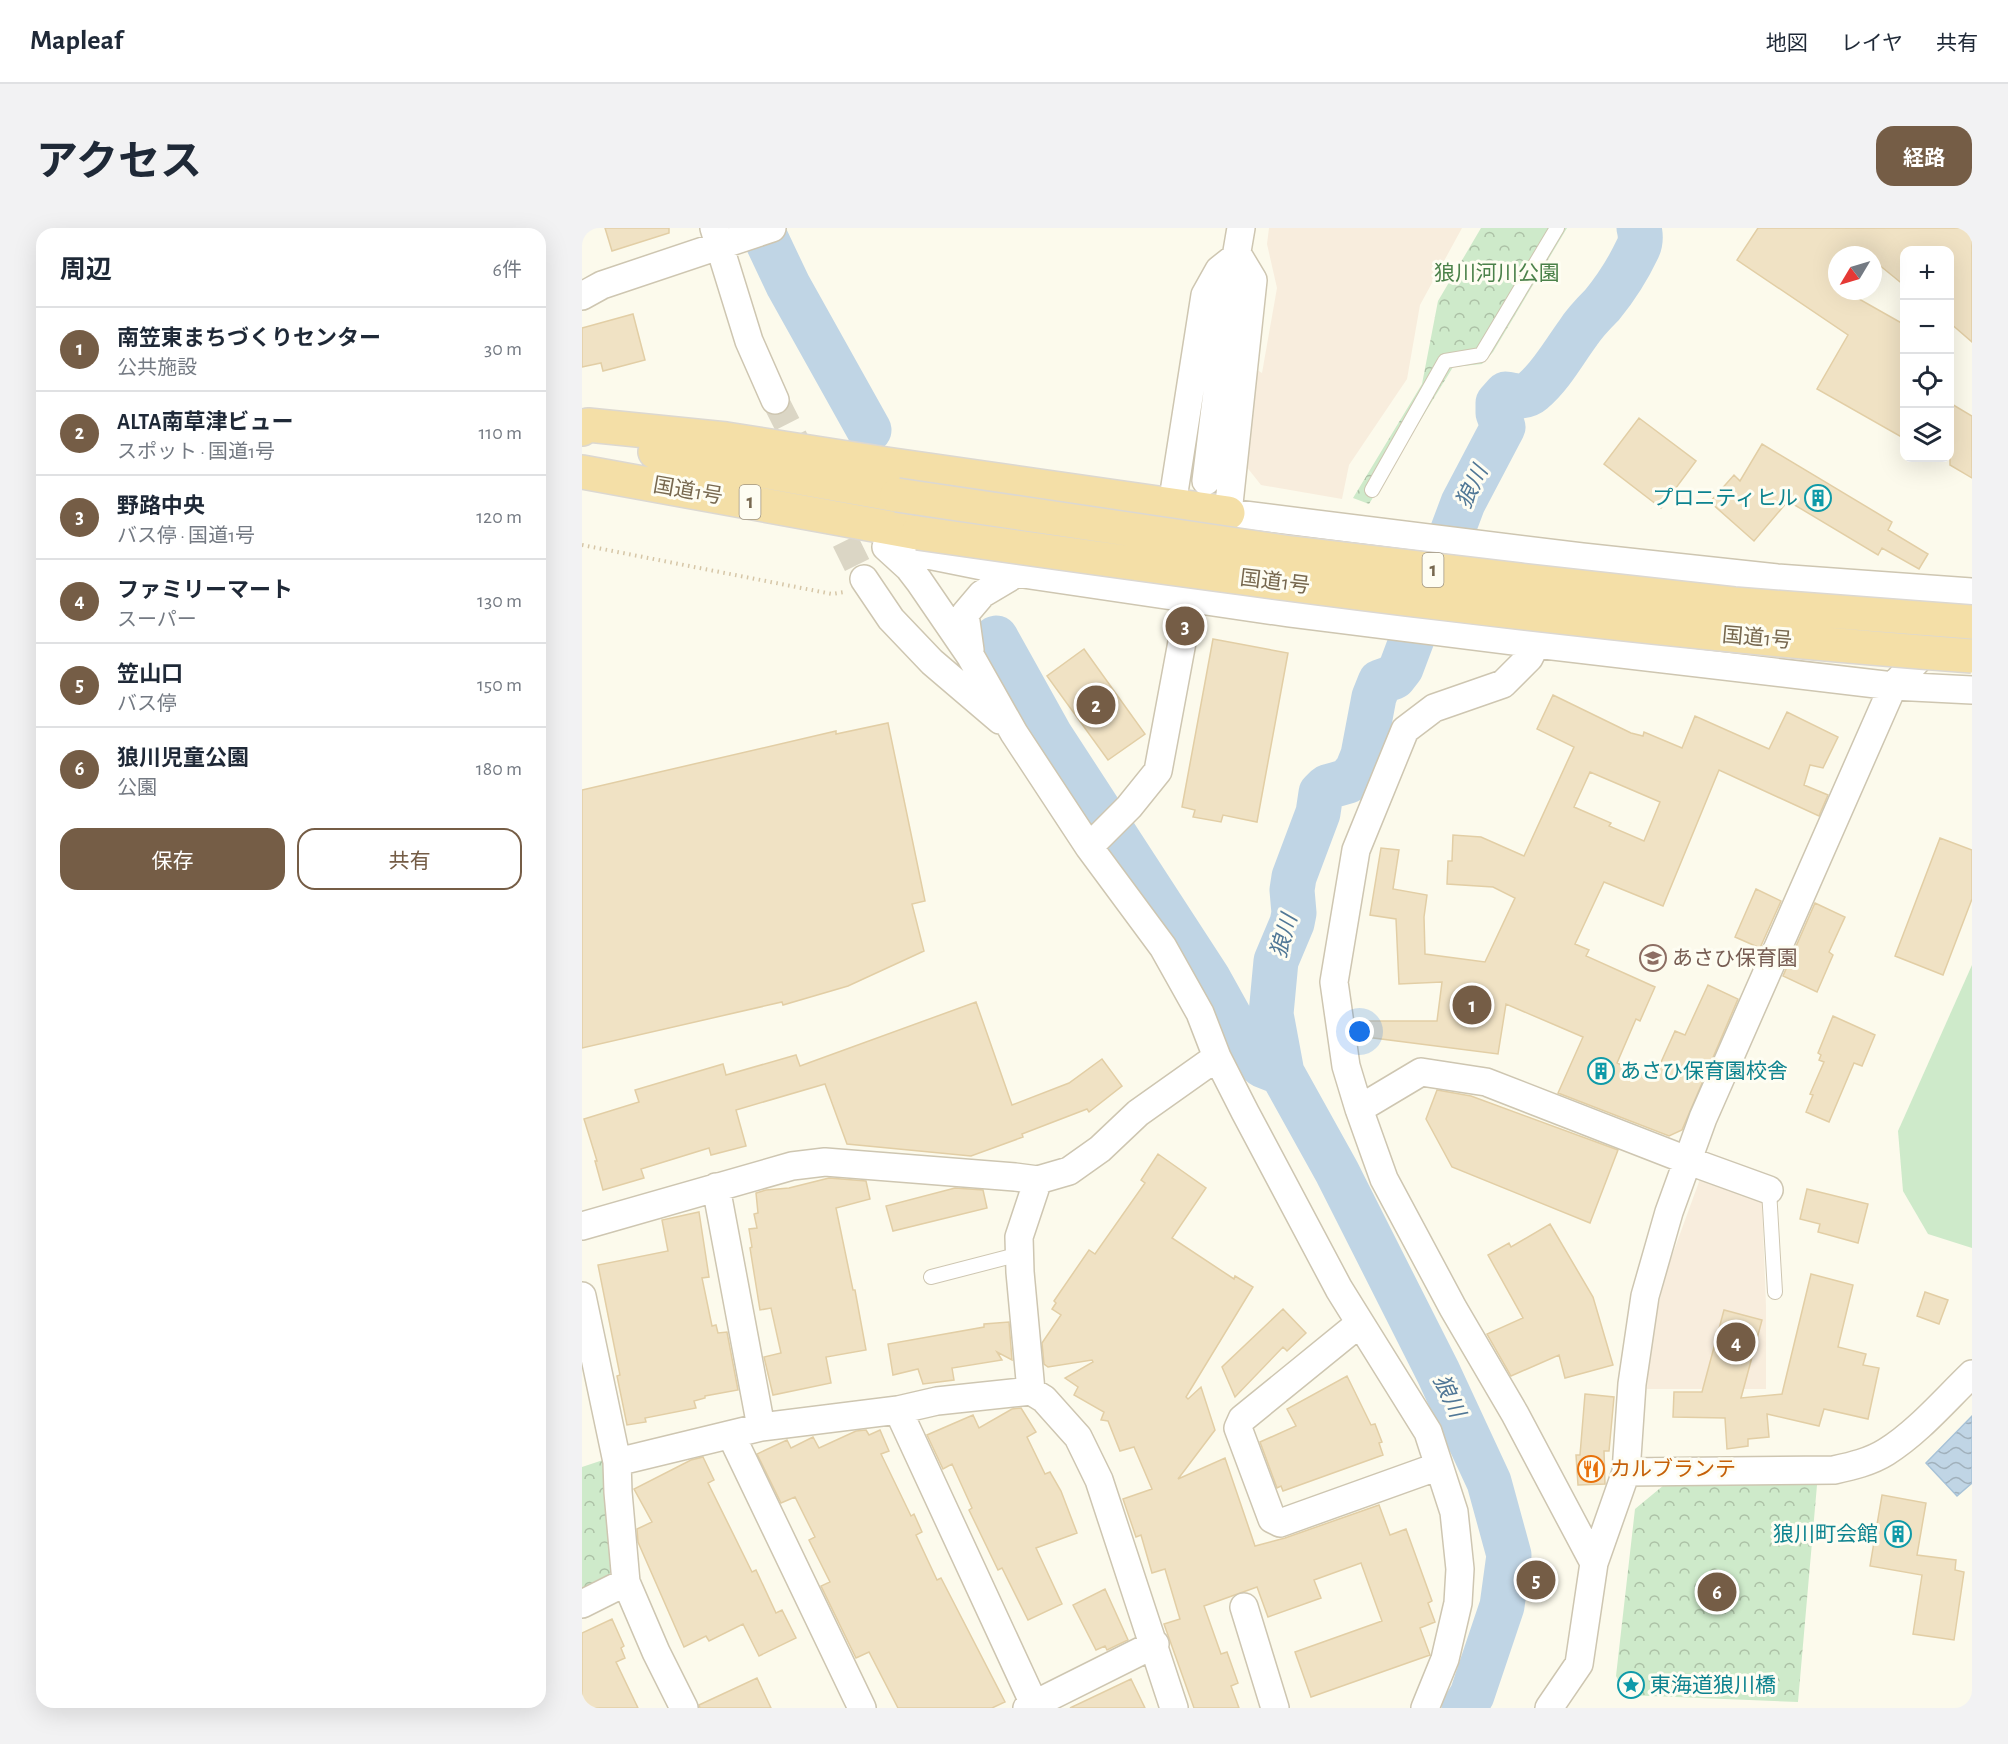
<!DOCTYPE html>
<html lang="ja">
<head>
<meta charset="utf-8">
<style>
  body { margin:0; font-family:"Alegreya Sans","Noto Sans JP",sans-serif; background:#f2f2f3; color:#1f2937 }
  .controls { position:absolute; right:18px; top:18px; display:grid; overflow:hidden; border-radius:12px; box-shadow:0 6px 24px #0002 }
  .controls button { width:54px; height:54px; display:grid; place-items:center; padding:0; border:0; border-bottom:2px solid #e0e1e3; background:#fff; color:#1f2937; font:30px sans-serif }
  .compass { position:absolute; left:1246px; top:18px; width:54px; height:54px; border-radius:50%; background:#fff; box-shadow:0 6px 24px #0002; rotate:232deg }
  .you { position:absolute; left:778px; top:804px; width:21px; height:21px; margin:-15px; border:4px solid #fff; border-radius:50%; background:#1a73e8; box-shadow:0 0 0 9px #1a73e833 }
  .badge { display:grid; place-items:center; width:39px; height:39px; border-radius:50%; background:#755d46; color:#fff; font-size:20px; font-weight:700 }
  .pin { position:absolute; translate:-50% -50%; border:3px solid #fff; box-shadow:0 2px 6px #0006 }
  .list { margin:0; padding:0; list-style:none }
  h2 { display:flex; justify-content:space-between; align-items:center; height:78px; margin:0; padding:0 24px; font-size:26px }
  h2 small { font-size:20px; font-weight:400; color:#747a83 }
  .list li { display:grid; grid-template-columns:39px 1fr auto; gap:18px; align-items:center; box-sizing:border-box; height:84px; padding:0 24px; border-top:2px solid #e0e1e3 }
  .list b { display:block; font-size:22px; white-space:nowrap }
  .list p { margin:0; font-size:20px; white-space:nowrap; color:#747a83 }
  .list em { font-size:20px; font-style:normal; color:#747a83 }
  .actions { display:flex; gap:12px; padding:18px 24px }
  .actions a { flex:1; padding:14px 0; border:2px solid #755d46; border-radius:18px; text-align:center; font-size:21px; color:#755d46 }
  .actions .main { background:#755d46; color:#fff }
  .icon { flex:none; width:33px; height:33px; fill:none; stroke:currentColor; stroke-width:2; stroke-linecap:round; stroke-linejoin:round }
  .map { position:relative; flex:none; width:1390px; height:1480px; overflow:hidden; border-radius:18px }
  header { display:flex; align-items:center; gap:36px; box-sizing:border-box; height:84px; padding:0 30px; background:#fff; border-bottom:2px solid #e0e1e3 }
  header strong { font-size:28px }
  nav { display:flex; gap:33px; margin-inline-start:auto; font-size:21px }
  .intro { display:flex; align-items:center; justify-content:space-between; box-sizing:border-box; height:144px; padding:0 36px }
  h1 { margin:0; font-size:42px }
  .button { padding:15px 27px; border-radius:18px; background:#755d46; color:#fff; font-size:21px; font-weight:700 }
  main { display:flex; gap:36px; padding:0 36px }
  aside { flex:1; background:#fff; border-radius:18px; box-shadow:0 6px 24px #0002 }
  .map>svg:first-child { display:block }
  .commercial { fill:#f8eddd }
  .park { fill:url(#park-crowns) }
  .pitch { fill:#ceeaca }
  .water { fill:url(#water-waves); stroke:#a7c2d7; stroke-width:1.5 }
  .lines { fill:none; stroke-linecap:round; stroke-linejoin:round }
  .river { stroke:#c0d5e5; stroke-width:45 }
  .building { fill:#f0e2c4; stroke:#e2cea5; stroke-width:1.5; fill-rule:evenodd }
  .minor-tunnel { stroke:#dbd6c5; stroke-width:27; stroke-dasharray:27 14; stroke-linecap:butt }
  .service-casing { stroke:#cec6b1; stroke-width:16 }
  .minor-casing { stroke:#cec6b1; stroke-width:30 }
  .trunk-casing { stroke:#dcd8d1; stroke-width:36 }
  .path { stroke:#d6c6a7; stroke-width:4; stroke-dasharray:1.5 4.5; stroke-linecap:butt }
  .service { stroke:#fff; stroke-width:14 }
  .minor { stroke:#fff; stroke-width:27 }
  .trunk { stroke:#f4dfa7; stroke-width:33 }
  .trunk-bridge-casing { stroke:#dcd8d1; stroke-width:36; stroke-linecap:butt }
  .trunk-bridge { stroke:#f4dfa7; stroke-width:33 }
  .labels { text-anchor:middle; dominant-baseline:central; stroke-width:6; stroke-linejoin:round; paint-order:stroke }
  .shield { fill:#fefdf2; stroke:#a09580; stroke-width:1.5 }
  .shield-label { font-size:20px; font-weight:bold; fill:#77684f }
  .park-label { font-size:21px; fill:#4b814a; stroke:#fefdf2 }
  .street-label { font-size:21px; fill:#77684f; stroke:#fefdf2 }
  .culture-label { font-size:21px; fill:#0d838f; stroke:#fefdf2; text-anchor:end }
  .education-label { font-size:21px; fill:#785e54; stroke:#fefdf2; text-anchor:start }
  .food-label { font-size:21px; fill:#c56008; stroke:#fefdf2; text-anchor:start }
  .water-label { font-size:22px; font-style:italic; fill:#507796; stroke:#fefdf2 }
</style>
</head>
<body>
<header>
<strong>Mapleaf</strong>
<nav><a>地図</a><a>レイヤ</a><a>共有</a></nav>
</header>
<div class="intro"><h1>アクセス</h1><a class="button">経路</a></div>
<main>
<aside>
<h2>周辺<small>6件</small></h2>
<ul class="list">
<li><span class="badge">1</span><div><b>南笠東まちづくりセンター</b><p>公共施設</p></div><em>30 m</em></li>
<li><span class="badge">2</span><div><b>ALTA南草津ビュー</b><p>スポット · 国道1号</p></div><em>110 m</em></li>
<li><span class="badge">3</span><div><b>野路中央</b><p>バス停 · 国道1号</p></div><em>120 m</em></li>
<li><span class="badge">4</span><div><b>ファミリーマート</b><p>スーパー</p></div><em>130 m</em></li>
<li><span class="badge">5</span><div><b>笠山口</b><p>バス停</p></div><em>150 m</em></li>
<li><span class="badge">6</span><div><b>狼川児童公園</b><p>公園</p></div><em>180 m</em></li>
</ul>
<div class="actions"><a class="main">保存</a><a>共有</a></div>
</aside>
<div class="map">
<svg width="1390" height="1480" viewBox="0 0 1390 1480">
  <defs>
    <pattern id="park-crowns" width="20" height="18" patternUnits="userSpaceOnUse" patternTransform="scale(1.5)"><rect width="20" height="18" fill="#ceeaca"/><path d="M2 6a3 3 0 1 1 6 0M12 15a3 3 0 1 1 6 0" fill="none" stroke="#acc1a6"/></pattern>
    <pattern id="water-waves" width="16" height="10" patternUnits="userSpaceOnUse" patternTransform="scale(1.5)"><rect width="16" height="10" fill="#c0d5e5"/><path d="M0 5q4-4 8 0t8 0" fill="none" stroke="#a1b1bc"/></pattern>
  </defs>
  <rect width="100%" height="100%" fill="#fcfaec"/>
  <path class="commercial" d="M687 0H880L838 77 825 151 767 237 760 271 679 257 660 233 672 140 680 145 695 60 685 16Z
    M1118 951 1180 974 1184 1078V1161H1065L1068 1117 1083 1047Z"/>
  <path class="park" d="M899 0H985L911 124 900 136 871 139 787 276 771 270 840 156 856 73Z
    M21 1232 31 1340 26 1349 0 1366V1239Z
    M1088 1252 1235 1257 1216 1474 1044 1467 1034 1448 1053 1281Z"/>
  <path class="pitch" d="M1390 737V1020L1346 1006 1321 963 1316 903Z"/>
  <path class="water" d="M1390 1188V1255L1375 1268 1344 1235Z"/>
  <g class="lines">
    <path class="river" d="M179 0 206 57 287 202
      M414 410 468 507 626 750 666 822 680 837 700 845
      M882 1480 890 1467 920 1378 927 1327 907 1254 856 1144 755 944 700 845 689 786 694 733 710 695 712 685 710 662 712 649 736 585 739 565 745 559 766 553 775 542 781 527 792 469 798 454 812 449 819 440 881 275 921 199 916 185V175L924 166C933 168 943 170 951 163 969 148 982 124 996 105 1003 94 1011 86 1020 77 1033 61 1046 41 1055 22 1059 15 1059 8 1057 0"/>
  </g>
  <path class="building" d="M23 0H87V5L30 23Z
    M1176 0H1390V114L1368 95V22H1323V58L1291 32V27H1255V63H1263L1323 97V211L1235 161 1266 107 1155 32Z
    M51 86 63 132 21 143 19 135 0 139V100Z
    M1368 175 1390 188V250L1368 237Z
    M1057 190 1114 233 1079 280 1022 236Z
    M1180 216 1310 294 1306 302 1346 326 1337 341 1300 320 1296 327 1206 273 1172 313 1128 274 1152 247 1158 253Z
    M631 411 706 425 675 594 641 587 639 594 611 589 613 582 600 579Z
    M502 421 563 506 526 532 465 448Z
    M971 467 1049 505 1061 508 1062 504 1100 520 1113 488 1187 521 1205 484 1256 509 1241 540 1228 537 1222 557 1246 567 1237 588 1137 542 1081 678 1022 654 993 716 1007 722 1004 728 1073 759 1058 793 1054 791 1035 835 1071 852 1093 803 1103 807 1126 757 1156 771 1100 902 1087 908 976 865 1001 809 924 776 916 826 776 808 774 793H855L860 754 817 756 814 691 788 687 799 620 817 622 811 661 845 667 842 689 843 726 903 734 933 670 911 659 865 656 866 633H870L871 607 899 609 942 628 992 519 955 501ZM1008 544 1078 574 1062 613 1027 598 1029 595 992 579Z
    M306 495 343 673 330 676 342 723 266 758 201 777 200 774 0 820V562L254 503V506Z
    M1358 610 1390 622V671L1361 747 1313 728Z
    M1174 661 1199 673 1178 720 1153 709Z
    M1233 675 1263 689 1247 724 1251 727 1235 764 1201 748Z
    M394 774 430 877 487 855 520 831 540 858 507 884 505 881 440 906 441 909 389 928 265 916 243 856 154 882 164 918 129 927 127 920 59 941 62 950 21 962 13 933H15L2 891 57 874 53 862 141 836 144 847 214 827 218 838Z
    M1251 788 1293 807 1280 838 1272 835 1247 894 1224 884 1231 867 1228 866 1242 834 1237 832 1239 827 1236 825Z
    M855 862 889 868 1036 922 1008 995 870 939 844 891Z
    M576 926 624 960 590 1010 652 1051 653 1048 671 1059 604 1169 606 1171 619 1159 633 1202 596 1251 643 1230 673 1318 703 1310 797 1277 808 1307 824 1301 850 1373 846 1375 853 1394 838 1400 848 1427 729 1469 713 1424 800 1393 779 1335 732 1352 739 1370 686 1389 675 1359 622 1378 639 1426 645 1424 656 1455 649 1458 657 1480H612L582 1396 598 1391 583 1341 570 1345 559 1307 554 1309 541 1271 570 1261 552 1219 538 1223 526 1193 519 1192 522 1184 492 1167 496 1159 483 1150 511 1134 510 1132 466 1139 462 1136 460 1115 479 1087 470 1081 474 1075 472 1073 507 1022 513 1026 563 955 559 952Z
    M247 950 284 953 288 971 254 980 271 1062H273L284 1122 244 1129 249 1155 191 1167 182 1129 199 1125 189 1080 178 1082 168 1020 170 1019 167 1001 175 1000 172 986 176 985 174 965 184 962 207 960Z
    M373 960 401 962 405 980 311 1003 304 978Z
    M1225 961 1286 976 1276 1015 1236 1004 1238 996 1218 991Z
    M117 984 127 1049 120 1050 130 1098 134 1097 136 1105 145 1104 156 1162 123 1168V1170L112 1173 114 1180 63 1190 64 1194 45 1197 35 1148 38 1147 16 1037 86 1023 80 992Z
    M968 996 1011 1069 1031 1137 983 1150 977 1127 929 1148 905 1106 941 1090 906 1027 927 1015 929 1019Z
    M1229 1046 1271 1057 1256 1119 1284 1126 1281 1137 1297 1140 1286 1191 1242 1181 1237 1198 1185 1186 1187 1209 1166 1211V1218L1145 1221 1143 1190 1091 1189 1092 1164H1120L1142 1082 1180 1092 1159 1170 1200 1166Z
    M1343 1064 1366 1072 1357 1096 1335 1088Z
    M701 1081 724 1105 705 1123 701 1119 653 1169 640 1139Z
    M427 1094 430 1132 415 1124 420 1132 370 1140 372 1152 341 1156 336 1141 311 1147 306 1116 402 1099V1096Z
    M765 1148 789 1197 793 1196 800 1214 797 1215 801 1227 701 1263 699 1258 695 1260 678 1214 714 1198 705 1181Z
    M1003 1166 1032 1169 1027 1223H1022L1023 1256 996 1257 994 1227H998Z
    M439 1180 454 1204 445 1209 463 1246 468 1244 479 1263 495 1305 454 1320 480 1376 446 1392 420 1340 416 1342 387 1282 390 1280 370 1236 361 1241 345 1207 391 1187 397 1200 430 1181Z
    M284 1202 287 1207 298 1202 307 1223 299 1226 329 1288 332 1286 340 1304 334 1307 355 1352 359 1350 423 1474 410 1480H316L287 1424 274 1430 239 1358 248 1354 227 1312 233 1309 213 1269 199 1275 175 1226 205 1212 209 1220 231 1209 237 1220 274 1203Z
    M121 1229 132 1252 126 1255 170 1344 174 1342 194 1385 200 1382 214 1410 177 1428 161 1396 127 1413 124 1408 102 1419 56 1314 55 1301 70 1294 52 1261 109 1232Z
    M1300 1267 1344 1275 1335 1327 1374 1332 1373 1342 1382 1344 1372 1412 1331 1406 1340 1347 1288 1338Z
    M523 1361 546 1412 525 1422 523 1418 514 1422 491 1377Z
    M30 1391 42 1418 39 1420 43 1430 34 1434 56 1480H0V1405Z
    M175 1450 189 1480H118L117 1477Z
    M549 1451 563 1480H488Z"/>
  <g class="lines">
    <path class="minor-tunnel" d="M193 172 226 237
      M245 276 282 351"/>
    <defs>
      <path id="service" d="M790 262 863 133 899 127 975 0
        M1187 962 1193 1064
        M349 1049 438 1026"/>
      <path id="minor" d="M132 0 167 113 193 172
        M0 68 20 57 190 0
        M624 253 646 76 659 0
        M590 277 623 67 637 42 656 27 671 52 646 285 1000 329 1195 350 1390 364
        M304 319 327 340 337 353 389 429 432 505 507 619 581 719 618 785 635 829 663 884 757 1061 846 1204 872 1284 878 1341 876 1375 863 1431 843 1480
        M306 319 435 345 707 385 954 416 1311 458 1390 462
        M282 351 309 391 350 434 418 492
        M954 416 947 430 921 456 852 480 823 502 774 622 752 754 764 838 777 881 802 951 871 1080 933 1186 1012 1335
        M388 422 383 386 400 366 435 345
        M507 619 547 579 576 543 603 398
        M777 881 839 844 904 854 1107 933 1187 962
        M134 959 179 1199
        M0 998 210 938 243 934 433 949 456 952 487 943 518 921 556 885 635 829
        M0 1068 35 1234
        M778 1095 660 1191 656 1200 690 1291 698 1295 857 1238
        M449 1163 438 1044 437 1009 456 952
        M316 1182 452 1476
        M149 1207 280 1480
        M1044 1244 1252 1242C1270 1238 1288 1234 1304 1224 1336 1204 1363 1172 1390 1146
        M0 1376 44 1354
        M662 1379 693 1480
        M102 1480 74 1424 44 1354 36 1264 35 1234 179 1199 316 1182 355 1173 449 1163 462 1171 496 1209 517 1252 592 1480
        M445 1480 573 1416
        M967 1480 997 1436 1012 1335 1044 1244 1050 1156 1063 1068 1087 984 1121 890 1311 458 1383 382"/>
      <path id="trunk" d="M0 201 6 197 144 211 304 236 646 285
        M73 224 315 267
        M0 244 336 305"/>
    </defs>
    <use href="#service" class="service-casing"/>
    <use href="#minor" class="minor-casing"/>
    <use href="#trunk" class="trunk-casing"/>
    <path class="path" d="M0 317 250 366 262 364"/>
    <use href="#service" class="service"/>
    <use href="#minor" class="minor"/>
    <use href="#trunk" class="trunk"/>
    <defs>
      <path id="trunk-bridge" d="M315 267 709 325 937 352 1152 376 1390 394
        M336 305C686 355 1037 402 1390 428"/>
    </defs>
    <use href="#trunk-bridge" class="trunk-bridge-casing"/>
    <use href="#trunk-bridge" class="trunk-bridge"/>
  </g>
  <defs>
    <symbol id="building-ring" viewBox="-11 -11 22 22"><circle r="9.5" fill="#fefdf2" stroke="#0f9aa8" stroke-width="1.5"/><path d="M-4-6H4V6H1V3H-1V6H-4ZM-2.5-4.3h1.7v1.8h-1.7ZM.8-4.3h1.7v1.8H.8ZM-2.5-1h1.7V.8h-1.7ZM.8-1h1.7V.8H.8Z" fill="#0f9aa8"/></symbol>
    <symbol id="school-ring" viewBox="-11 -11 22 22"><circle r="9.5" fill="#fefdf2" stroke="#8d6e63" stroke-width="1.5"/><path d="M0-5L7-2L0 1L-7-2ZM-4 1L0 2.5L4 1V4Q0 6-4 4Z" fill="#8d6e63"/></symbol>
    <symbol id="restaurant-ring" viewBox="-11 -11 22 22"><circle r="9.5" fill="#fefdf2" stroke="#e8710a" stroke-width="1.5"/><path d="M-5-6h1v4h1v-4h1v4h1v-4h1v5L-1.5 .5V6h-2V.5L-5-1ZM5-6V6H3V1.5H1.5Q1.5-4 5-6Z" fill="#e8710a"/></symbol>
    <symbol id="sight-ring" viewBox="-11 -11 22 22"><circle r="9.5" fill="#fefdf2" stroke="#0f9aa8" stroke-width="1.5"/><path d="M0-6L1.8-2.2L6-1.7L2.9 1.2L3.7 5.4L0 3.3L-3.7 5.4L-2.9 1.2L-6-1.7L-1.8-2.2Z" fill="#0f9aa8"/></symbol>
  </defs>
  <g fill-rule="evenodd">
    <use href="#building-ring" x="1221" y="255" width="30" height="30"/>
    <use href="#school-ring" x="1056" y="715" width="30" height="30"/>
    <use href="#building-ring" x="1004" y="828" width="30" height="30"/>
    <use href="#restaurant-ring" x="994" y="1226" width="30" height="30"/>
    <use href="#building-ring" x="1301" y="1291" width="30" height="30"/>
    <use href="#sight-ring" x="1034" y="1442" width="30" height="30"/>
  </g>
  <g class="labels">
    <g class="shield">
      <rect x="157.5" y="257" width="21" height="34" rx="4.5"/>
      <rect x="840.5" y="325" width="21" height="34" rx="4.5"/>
    </g>
    <g class="shield-label">
      <text x="168" y="274">1</text>
      <text x="851" y="342">1</text>
    </g>
    <g class="park-label">
      <text x="915" y="45">狼川河川公園</text>
    </g>
    <g class="street-label">
      <text transform="translate(106 263) rotate(10)">国道1号</text>
      <text transform="translate(693 354) rotate(7)">国道1号</text>
      <text transform="translate(1175 410) rotate(5)">国道1号</text>
    </g>
    <g class="culture-label">
      <text x="1216" y="270">プロニティヒル</text>
      <text x="1038" y="843" text-anchor="start">あさひ保育園校舎</text>
      <text x="1296" y="1306">狼川町会館</text>
      <text x="1068" y="1457" text-anchor="start">東海道狼川橋</text>
    </g>
    <g class="education-label">
      <text x="1090" y="730">あさひ保育園</text>
    </g>
    <g class="food-label">
      <text x="1028" y="1241">カルブランテ</text>
    </g>
    <g class="water-label">
      <text transform="translate(890 259) rotate(-64)">狼川</text>
      <text transform="translate(702 708) rotate(-74)">狼川</text>
      <text transform="translate(867 1168) rotate(65)">狼川</text>
    </g>
  </g>
</svg>
<div class="controls">
<button>+</button>
<button>−</button>
<button><svg class="icon" aria-label="locate" viewBox="0 0 24 24"><circle cx="12" cy="12" r="6"/><path d="M12 2v4M12 18v4M2 12h4M18 12h4"/></svg></button>
<button><svg class="icon" aria-label="layers" viewBox="0 0 24 24"><path d="M12 4l9 5-9 5-9-5zM3 14l9 5 9-5"/></svg></button>
</div>
<svg class="compass" viewBox="-18 -18 36 36"><path d="M0-13l5 13h-10z" fill="#e53935"/><path d="M0 13l5-13h-10z" fill="#747a83"/></svg>
<div class="you"></div>
<div class="pin badge" style="left:890px;top:777px">1</div>
<div class="pin badge" style="left:514px;top:477px">2</div>
<div class="pin badge" style="left:603px;top:398px">3</div>
<div class="pin badge" style="left:1154px;top:1114px">4</div>
<div class="pin badge" style="left:954px;top:1352px">5</div>
<div class="pin badge" style="left:1135px;top:1364px">6</div>
</div>
</main>
</body>
</html>
